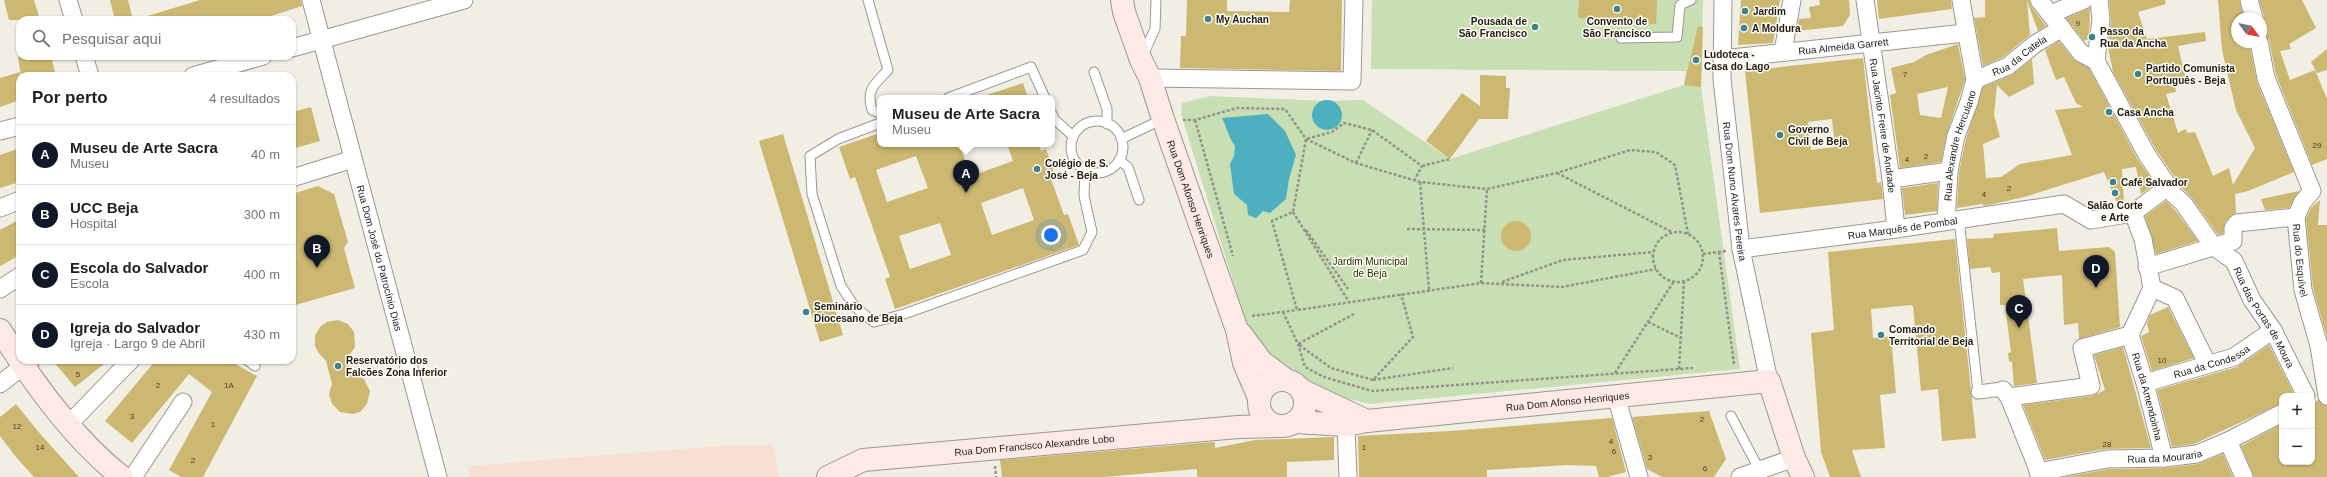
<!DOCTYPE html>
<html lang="pt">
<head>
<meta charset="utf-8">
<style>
  body { margin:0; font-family:Helvetica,sans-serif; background:#f6f6f6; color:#202124 }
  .controls { position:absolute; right:12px; bottom:12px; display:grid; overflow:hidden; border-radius:8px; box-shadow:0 1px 3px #0004 }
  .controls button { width:36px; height:36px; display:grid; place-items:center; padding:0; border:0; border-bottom:1px solid #e0e0e0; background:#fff; color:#202124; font:20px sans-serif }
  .compass { position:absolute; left:2231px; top:12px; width:36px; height:36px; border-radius:50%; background:#fff; box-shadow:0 1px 3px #0004; rotate:123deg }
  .you { position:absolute; left:1051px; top:235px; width:14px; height:14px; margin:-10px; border:3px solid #fff; border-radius:50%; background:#1a73e8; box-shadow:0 0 0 6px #1a73e833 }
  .badge { display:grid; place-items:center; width:26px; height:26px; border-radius:50%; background:#111827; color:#fff; font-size:13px; font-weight:700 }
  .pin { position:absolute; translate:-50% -33px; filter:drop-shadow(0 1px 2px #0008) }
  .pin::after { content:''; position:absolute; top:21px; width:14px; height:12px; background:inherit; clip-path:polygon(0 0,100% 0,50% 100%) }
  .popup { position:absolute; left:877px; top:95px; width:178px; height:52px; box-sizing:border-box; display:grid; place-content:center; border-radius:8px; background:#fff; filter:drop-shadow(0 1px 3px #0005); font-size:13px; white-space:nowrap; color:#757577 }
  .popup b { font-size:15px; color:#202124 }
  .popup::after { content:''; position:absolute; left:50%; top:100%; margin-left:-8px; border:8px solid transparent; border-top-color:#fff }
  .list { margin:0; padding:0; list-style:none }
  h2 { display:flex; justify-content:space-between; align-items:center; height:52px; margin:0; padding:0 16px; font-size:17px }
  h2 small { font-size:13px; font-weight:400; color:#757577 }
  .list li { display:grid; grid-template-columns:26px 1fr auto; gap:12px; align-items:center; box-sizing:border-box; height:60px; padding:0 16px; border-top:1px solid #e0e0e0 }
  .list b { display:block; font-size:15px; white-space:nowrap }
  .list p { margin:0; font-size:13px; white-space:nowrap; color:#757577 }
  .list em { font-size:13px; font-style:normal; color:#757577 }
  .icon { flex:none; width:22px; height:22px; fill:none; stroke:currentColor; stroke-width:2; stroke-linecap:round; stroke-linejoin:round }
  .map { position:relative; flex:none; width:2327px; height:477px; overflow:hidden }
  .search { position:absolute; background:#fff; box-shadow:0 1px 3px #0004; left:16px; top:16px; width:280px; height:44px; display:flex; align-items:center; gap:10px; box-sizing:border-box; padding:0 14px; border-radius:12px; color:#757577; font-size:15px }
  .panel { position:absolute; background:#fff; box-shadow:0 1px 3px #0004; left:16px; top:72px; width:280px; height:292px; border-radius:12px }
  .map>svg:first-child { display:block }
  .commercial { fill:#f7dfd4 }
  .green { fill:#c8dfb3 }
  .water { fill:#4db0c0 }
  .building { fill:#ccb871; fill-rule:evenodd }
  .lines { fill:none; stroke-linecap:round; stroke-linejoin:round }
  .service-casing { stroke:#9b988f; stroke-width:11 }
  .pedestrian-casing { stroke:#9b988f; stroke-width:15 }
  .minor-casing { stroke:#9b988f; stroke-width:19 }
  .secondary-casing { stroke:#9b988f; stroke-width:24 }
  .path { stroke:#94928b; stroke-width:2.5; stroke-dasharray:3 2; stroke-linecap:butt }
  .service { stroke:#fff; stroke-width:9 }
  .pedestrian { stroke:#fff; stroke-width:13 }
  .minor { stroke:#fff; stroke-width:17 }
  .secondary { stroke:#fde9e6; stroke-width:22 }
  .poi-dot { fill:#3d8290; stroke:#fffcf1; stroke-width:1.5 }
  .labels { text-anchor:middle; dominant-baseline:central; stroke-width:3; stroke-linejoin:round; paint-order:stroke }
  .number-label { font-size:8px; fill:#48422e }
  .poi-label { font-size:10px; font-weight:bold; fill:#1c1b18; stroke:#fffcf1; text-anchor:start }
  .street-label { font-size:10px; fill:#1c1b18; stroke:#fffcf1 }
  .park-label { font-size:10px; fill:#203405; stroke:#fffcf1 }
</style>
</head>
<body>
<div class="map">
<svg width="2327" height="477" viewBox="0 0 2327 477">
  <rect width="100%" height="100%" fill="#f1eee4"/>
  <path class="commercial" d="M773 445 779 477H470L468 466 719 446Z"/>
  <path class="green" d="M1372 0H1703L1701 87 1740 369 1370 404 1319 392 1280 369 1251 339 1181 114 1182 103 1211 96 1324 101 1363 100 1450 159 1684 85 1686 71 1371 69Z"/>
  <path class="water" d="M1312 115a15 15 0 1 1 30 0a15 15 0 1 1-30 0Z
    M1268 114 1285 131 1296 155 1289 179 1286 199 1270 213 1263 211 1256 218 1248 215 1247 205 1234 194 1230 164 1234 156 1235 146C1228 137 1227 127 1222 118Z"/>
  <path class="building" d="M4 0H34L40 20H9Z
    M110 0H128L133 20H115Z
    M200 0H301L302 6 268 17 252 20H144V17Z
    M1187 0H1227V11L1289 12 1290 0H1342L1341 71 1180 68 1181 36H1186Z
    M1579 0H1657L1656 24 1626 23V19L1578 18Z
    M1741 0H1780L1773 43 1738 45Z
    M1819 0H1849L1850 15 1843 26 1797 31 1799 19 1811 18 1809 7 1820 5Z
    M1877 0H1951L1952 9 1879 19Z
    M1985 0H2029L2031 6 2046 26 2038 31 2027 1 2030 35 2003 57 1983 66 1974 18 1985 17Z
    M2109 0H2165L2166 4 2138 12 2147 39 2205 32 2206 41 2178 46 2186 80 2175 85 2176 92 2166 94 2178 133 2185 129 2188 133 2195 132 2213 176 2229 168 2233 185 2255 148 2236 110 2222 50 2218 0H2239L2244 18H2237V42H2249L2257 82 2294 172 2248 191 2235 194 2236 213 2225 222 2223 234 2218 235 2191 197 2182 188 2156 150 2113 72 2108 47 2111 20Z
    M2259 0H2302L2316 28 2289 44 2291 49 2280 51 2290 80 2315 70 2327 99V159L2312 165 2276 75 2269 40 2261 32 2264 16Z
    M2090 8 2089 39 2084 41 2066 18Z
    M1698 26 1703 27 1701 87 1684 85Z
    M2059 41 2073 59 2089 68 2138 160 2155 184 2141 194 2136 167 2122 169 2124 204 2118 205 2104 172 2024 197 1985 206 1982 204 1957 208 1959 172 1966 139 1983 87 2012 75 2032 59 2034 84 2009 97 1997 85 1994 115 2000 137 1983 144 1986 178 2001 177 2020 164 2072 155 2055 110 2083 107 2076 103 2064 77 2056 80 2045 50Z
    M1958 44 1965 80 1947 133 1941 162 1900 168 1890 95 1896 93 1891 68 1914 62 1926 55ZM1948 87 1941 118 1920 115 1917 94Z
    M2327 49V70L2317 73 2311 62Z
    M25 56H51L56 76H21L18 57Z
    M1863 58 1877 183 1881 182 1883 199 1760 213 1745 71ZM1832 119 1835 147 1811 150 1808 122Z
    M20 72V100L0 107V78Z
    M1480 75 1506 76V88H1510L1508 119H1479L1450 159 1426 141 1462 93 1480 106Z
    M1023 83 1028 98H985L984 96Z
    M311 107 320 141 292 149V112Z
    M880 133V144H959L971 176 1013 161 1007 144H1039L1041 151 1046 149 1056 178 1051 179 1064 215 1068 214 1079 245 895 309 885 279 890 277 855 177 850 179 839 147ZM916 156 928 188 887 202 876 170ZM1023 188 1034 220 992 235 981 203ZM940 223 951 255 910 269 899 236Z
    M783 134 843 335 820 342 759 141Z
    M20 148V182L0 188V155Z
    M1938 183 1937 211 1905 215 1902 188Z
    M318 186 334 194 348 242 344 248 355 288 292 306V194Z
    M2299 191 2289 208 2265 210 2261 199Z
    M2320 200 2318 225H2327V338L2313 288 2306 219 2311 208Z
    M2166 201 2175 210 2198 241 2156 254 2145 216Z
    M20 219V255L0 266V230Z
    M1501 236a15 15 0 1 1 30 0a15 15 0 1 1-30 0Z
    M2057 228 2059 251 2109 247 2115 252 2120 327 2079 339 2078 323 2064 325 2062 275 2023 279 2037 383 2014 386 2012 362 2009 361 2008 353 2011 352 2005 305H2000V272L1992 273 1990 267 1970 269 1967 239 1993 238 1994 234Z
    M1955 239 1976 438 1942 441 1938 389 1921 391 1913 306 1911 305 1871 309 1873 338 1891 336 1896 393 1880 395 1885 448 1852 450 1861 477H1830L1821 452 1811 333 1834 330 1828 252Z
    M2168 307 2194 358 2152 371 2141 336 2149 332 2147 323 2150 315Z
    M338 320 348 324 354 332 355 347 347 359 351 373 364 379 370 391 367 404 360 412 353 414 340 412 332 404 329 394 332 384 326 361 318 352 315 346V335L321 326 327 322Z
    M2269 345 2295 396H2282V403L2194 444 2172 447 2157 390 2237 367Z
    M2123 347 2151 448 2105 449 2045 460 2023 405 2092 396 2105 390 2094 355Z
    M52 360H109L75 387Z
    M156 360H228L257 376 203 477H181L169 470 212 392 189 374 132 443 105 421Z
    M2318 400 2327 406V477H2254L2241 446 2282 424V462H2312V404Z
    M16 404 42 436 79 477H34L16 457 0 436V417Z
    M1709 411 1726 459 1714 477H1662L1647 469 1632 417Z
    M1612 418 1626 472 1607 477H1599L1596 466 1567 465 1487 470V477H1359L1358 436 1451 431Z
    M1334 437V460L1287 462V477H1197V469L1104 477H1002L1000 460 1201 443 1215 442V448L1255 440Z
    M2223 454 2233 477H2065L2108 469 2164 468 2198 464Z"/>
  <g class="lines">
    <defs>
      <path id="service" d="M868 0 888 70C874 85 866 89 872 110L880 113
        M1621 38 1677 37 1680 5 1691 0
        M1143 55 1155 29 1156 0
        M1094 72 1107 109V124
        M948 98 1031 67 1045 98
        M1052 114 1054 119 1073 136
        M1071 147a26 26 0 1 1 52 0a26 26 0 1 1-52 0Z
        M880 123 838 139 810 156 812 194 841 286 855 307 874 322 904 314 1083 250 1092 232 1084 196 1085 171
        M1121 139 1163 119
        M1119 160 1128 167 1139 200
        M1959 219 1978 392
        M247 360 255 366
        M1731 416 1759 469"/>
      <path id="pedestrian" d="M1978 392 2002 389"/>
      <g id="minor">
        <path d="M68 0 74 20"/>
        <path id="s1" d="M311 0 438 477"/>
        <path id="s2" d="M1723 0 1722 79 1741 249 1769 381"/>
        <path id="s3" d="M1865 0 1891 179 1896 229"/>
        <path id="s4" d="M2039 0 2081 53 2096 61 2147 155 2174 195 2183 203 2214 247 2234 261 2252 300 2273 330 2306 396"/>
        <path d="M2249 0 2254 18"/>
        <path d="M2051 14 2084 0"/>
        <path id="s5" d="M2259 42 2266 78 2312 191 2302 203 2296 217 2303 290 2319 346 2327 396"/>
        <path d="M292 48 464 0"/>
        <path d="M1783 52 1792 0"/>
        <path d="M84 56 90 76"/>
        <path id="s6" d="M1722 59 1965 33"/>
        <path d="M2096 61 2101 19 2099 0"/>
        <path d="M193 76 263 56"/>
        <path d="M1150 78 1352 81 1354 0"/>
        <path id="s7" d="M1975 80 2008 66 2035 44 2062 28"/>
        <path d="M0 131 20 126"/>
        <path d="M292 178 353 159"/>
        <path d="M1891 179 1949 171"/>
        <path d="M0 208 20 200"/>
        <path id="s8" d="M1946 221 1949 171 1956 136 1969 102 1975 80 1961 0"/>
        <path id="s9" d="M1741 249 1896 229 2064 204 2091 220 2133 213 2169 186"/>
        <path d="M2147 267 2233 241V228L2237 223 2296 217"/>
        <path d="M2152 288 2175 298 2207 363"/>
        <path d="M0 289 20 276"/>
        <path d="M2130 335 2152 288 2143 239 2133 213"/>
        <path id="s10" d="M2130 335 2145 383 2164 458"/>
        <path id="s11" d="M2145 383 2234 357 2273 330"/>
        <path d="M0 384 31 360"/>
        <path d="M2003 390 2009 397 2041 477"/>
        <path d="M1616 396 1639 477"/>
        <path d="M2009 397 2091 386 2082 348 2130 335"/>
        <path d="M69 424 131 360"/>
        <path d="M1346 425 1348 477"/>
        <path d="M2228 441 2244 477"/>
        <path id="s12" d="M2038 472 2107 459 2164 458 2197 454 2228 441 2282 413"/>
        <path d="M133 477 183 402"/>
        <path d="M1740 477 1794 458"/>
      </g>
      <g id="secondary">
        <path id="s13" d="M1122 0 1124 12 1141 60 1150 78 1163 119 1237 330 1244 363 1259 398"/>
        <path d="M0 330C32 381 74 440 122 477"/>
        <path d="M1241 334 1262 362 1286 380"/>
        <circle cx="1282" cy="403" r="23"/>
        <path d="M1301 390 1367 421"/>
        <path id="s14" d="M1295 422 1346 425 1367 421 1769 381 1794 458 1803 477"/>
        <path id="s15" d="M828 477 863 460 1238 427 1277 426"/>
      </g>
    </defs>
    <use href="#service" class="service-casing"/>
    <use href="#pedestrian" class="pedestrian-casing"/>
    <use href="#minor" class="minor-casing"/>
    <use href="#secondary" class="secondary-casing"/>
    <path class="path" d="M1183 120H1195L1237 108 1285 109 1306 139 1356 163 1420 182 1487 189 1557 173 1630 150 1656 152 1675 165 1688 234
      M1195 120 1233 256
      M1356 163 1372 130
      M1422 166 1450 159
      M1557 173 1672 232
      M1414 181 1422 166 1372 130 1344 123 1332 132 1306 139 1293 212 1272 221 1297 310 1481 283 1562 287 1656 269
      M1420 182 1429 290
      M1293 212 1349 302
      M1407 229 1485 230
      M1306 230 1348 289
      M1653 257a25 25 0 1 1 50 0a25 25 0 1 1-50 0Z
      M1719 252 1734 364H1732
      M1703 254 1726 251
      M1502 282 1563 260 1653 252
      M1481 283 1487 189
      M1283 312 1298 344 1305 367 1324 377 1372 391 1693 368
      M1354 314 1298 344 1331 368 1373 380 1413 337 1401 294
      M1252 316 1297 310
      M1648 322 1681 338
      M1679 369 1684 281
      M1615 373 1674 281
      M1373 380 1453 368
      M995 466 996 477"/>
    <use href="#service" class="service"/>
    <use href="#pedestrian" class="pedestrian"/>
    <use href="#minor" class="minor"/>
    <use href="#secondary" class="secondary"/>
  </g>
  <g class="poi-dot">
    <circle cx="1617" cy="9" r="4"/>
    <circle cx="1745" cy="11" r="4"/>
    <circle cx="1208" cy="19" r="4"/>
    <circle cx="1535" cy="27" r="4"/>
    <circle cx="1744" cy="28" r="4"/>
    <circle cx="2092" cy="37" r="4"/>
    <circle cx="1696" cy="60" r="4"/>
    <circle cx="2138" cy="74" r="4"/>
    <circle cx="2109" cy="112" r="4"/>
    <circle cx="1780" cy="135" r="4"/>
    <circle cx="1037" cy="169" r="4"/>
    <circle cx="2113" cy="182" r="4"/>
    <circle cx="2115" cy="193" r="4"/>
    <circle cx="806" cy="312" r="4"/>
    <circle cx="1881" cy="335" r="4"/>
    <circle cx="338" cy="366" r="4"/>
  </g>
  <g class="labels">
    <g class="number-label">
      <text x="2078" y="23">9</text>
      <text x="1905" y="74">7</text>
      <text x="2317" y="145">29</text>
      <text x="1926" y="156">2</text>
      <text x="1907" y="159">4</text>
      <text x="2009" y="188">2</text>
      <text x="1984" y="194">4</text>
      <text x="2162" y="360">10</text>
      <text x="78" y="374">5</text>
      <text x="158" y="385">2</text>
      <text x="229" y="385">1A</text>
      <text x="132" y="416">3</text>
      <text x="1702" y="419">2</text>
      <text x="213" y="424">1</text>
      <text x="17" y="426">12</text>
      <text x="1611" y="441">4</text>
      <text x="2107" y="444">28</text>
      <text x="40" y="447">14</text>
      <text x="1364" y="447">1</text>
      <text x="1614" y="451">6</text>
      <text x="1650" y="457">3</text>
      <text x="193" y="460">2</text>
      <text x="1705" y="468">6</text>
    </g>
    <g class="poi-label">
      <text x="1753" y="11">Jardim</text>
      <text x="1216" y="19">My Auchan</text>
      <text x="1527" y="21" text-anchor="end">Pousada de<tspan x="1527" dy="12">São Francisco</tspan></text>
      <text x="1617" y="21" text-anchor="middle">Convento de<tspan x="1617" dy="12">São Francisco</tspan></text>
      <text x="1752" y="28">A Moldura</text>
      <text x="2100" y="31">Passo da<tspan x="2100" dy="12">Rua da Ancha</tspan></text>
      <text x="1704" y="54">Ludoteca -<tspan x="1704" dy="12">Casa do Lago</tspan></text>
      <text x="2146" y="68">Partido Comunista<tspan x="2146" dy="12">Português - Beja</tspan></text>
      <text x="2117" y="112">Casa Ancha</text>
      <text x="1788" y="129">Governo<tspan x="1788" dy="12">Civil de Beja</tspan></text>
      <text x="1045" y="163">Colégio de S.<tspan x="1045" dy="12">José - Beja</tspan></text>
      <text x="2121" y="182">Café Salvador</text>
      <text x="2115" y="205" text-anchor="middle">Salão Corte<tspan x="2115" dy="12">e Arte</tspan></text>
      <text x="814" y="306">Seminário<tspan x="814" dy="12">Diocesano de Beja</tspan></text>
      <text x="1889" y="329">Comando<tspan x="1889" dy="12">Territorial de Beja</tspan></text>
      <text x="346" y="360">Reservatório dos<tspan x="346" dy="12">Falcões Zona Inferior</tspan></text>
    </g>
    <g class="street-label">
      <text stroke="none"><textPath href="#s6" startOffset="122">Rua Almeida Garrett</textPath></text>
      <text stroke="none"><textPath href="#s7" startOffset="51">Rua da Catela</textPath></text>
      <text stroke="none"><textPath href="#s3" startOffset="127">Rua Jacinto Freire de Andrade</textPath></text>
      <text stroke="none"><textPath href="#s8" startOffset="77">Rua Alexandre Herculano</textPath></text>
      <text stroke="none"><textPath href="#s2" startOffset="192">Rua Dom Nuno Alvares Pereira</textPath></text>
      <text stroke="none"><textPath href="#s13" startOffset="211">Rua Dom Afonso Henriques</textPath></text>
      <text stroke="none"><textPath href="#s9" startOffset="163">Rua Marquês de Pombal</textPath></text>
      <text stroke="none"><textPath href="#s1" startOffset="267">Rua Dom José do Patrocínio Dias</textPath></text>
      <text stroke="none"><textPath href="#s5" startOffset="233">Rua do Esquível</textPath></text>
      <text stroke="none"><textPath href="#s4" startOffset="394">Rua das Portas de Moura</textPath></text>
      <text stroke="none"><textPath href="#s11" startOffset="70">Rua da Condessa</textPath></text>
      <text stroke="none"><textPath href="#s10" startOffset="64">Rua da Amendoinha</textPath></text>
      <text stroke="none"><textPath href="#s14" startOffset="274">Rua Dom Afonso Henriques</textPath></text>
      <text stroke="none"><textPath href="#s15" startOffset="211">Rua Dom Francisco Alexandre Lobo</textPath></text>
      <text stroke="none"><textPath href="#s12" startOffset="128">Rua da Mouraria</textPath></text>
    </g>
    <g class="park-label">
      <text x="1370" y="261">Jardim Municipal<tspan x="1370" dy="12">de Beja</tspan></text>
    </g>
  </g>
</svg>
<div class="controls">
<button>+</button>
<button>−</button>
</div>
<svg class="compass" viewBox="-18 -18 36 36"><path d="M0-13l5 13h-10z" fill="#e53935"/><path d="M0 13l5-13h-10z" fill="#757577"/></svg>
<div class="you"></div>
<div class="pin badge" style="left:966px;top:193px">A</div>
<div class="popup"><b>Museu de Arte Sacra</b>Museu</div>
<div class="pin badge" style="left:317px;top:268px">B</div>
<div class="pin badge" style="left:2019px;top:328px">C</div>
<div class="pin badge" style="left:2096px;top:288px">D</div>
<div class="search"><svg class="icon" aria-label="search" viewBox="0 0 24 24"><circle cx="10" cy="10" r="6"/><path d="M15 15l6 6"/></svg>Pesquisar aqui</div>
<section class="panel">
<h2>Por perto<small>4 resultados</small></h2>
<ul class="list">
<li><span class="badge">A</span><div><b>Museu de Arte Sacra</b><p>Museu</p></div><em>40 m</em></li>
<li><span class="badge">B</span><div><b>UCC Beja</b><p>Hospital</p></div><em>300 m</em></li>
<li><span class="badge">C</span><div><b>Escola do Salvador</b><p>Escola</p></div><em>400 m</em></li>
<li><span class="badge">D</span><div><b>Igreja do Salvador</b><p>Igreja · Largo 9 de Abril</p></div><em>430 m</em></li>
</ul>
</section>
</div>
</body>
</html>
